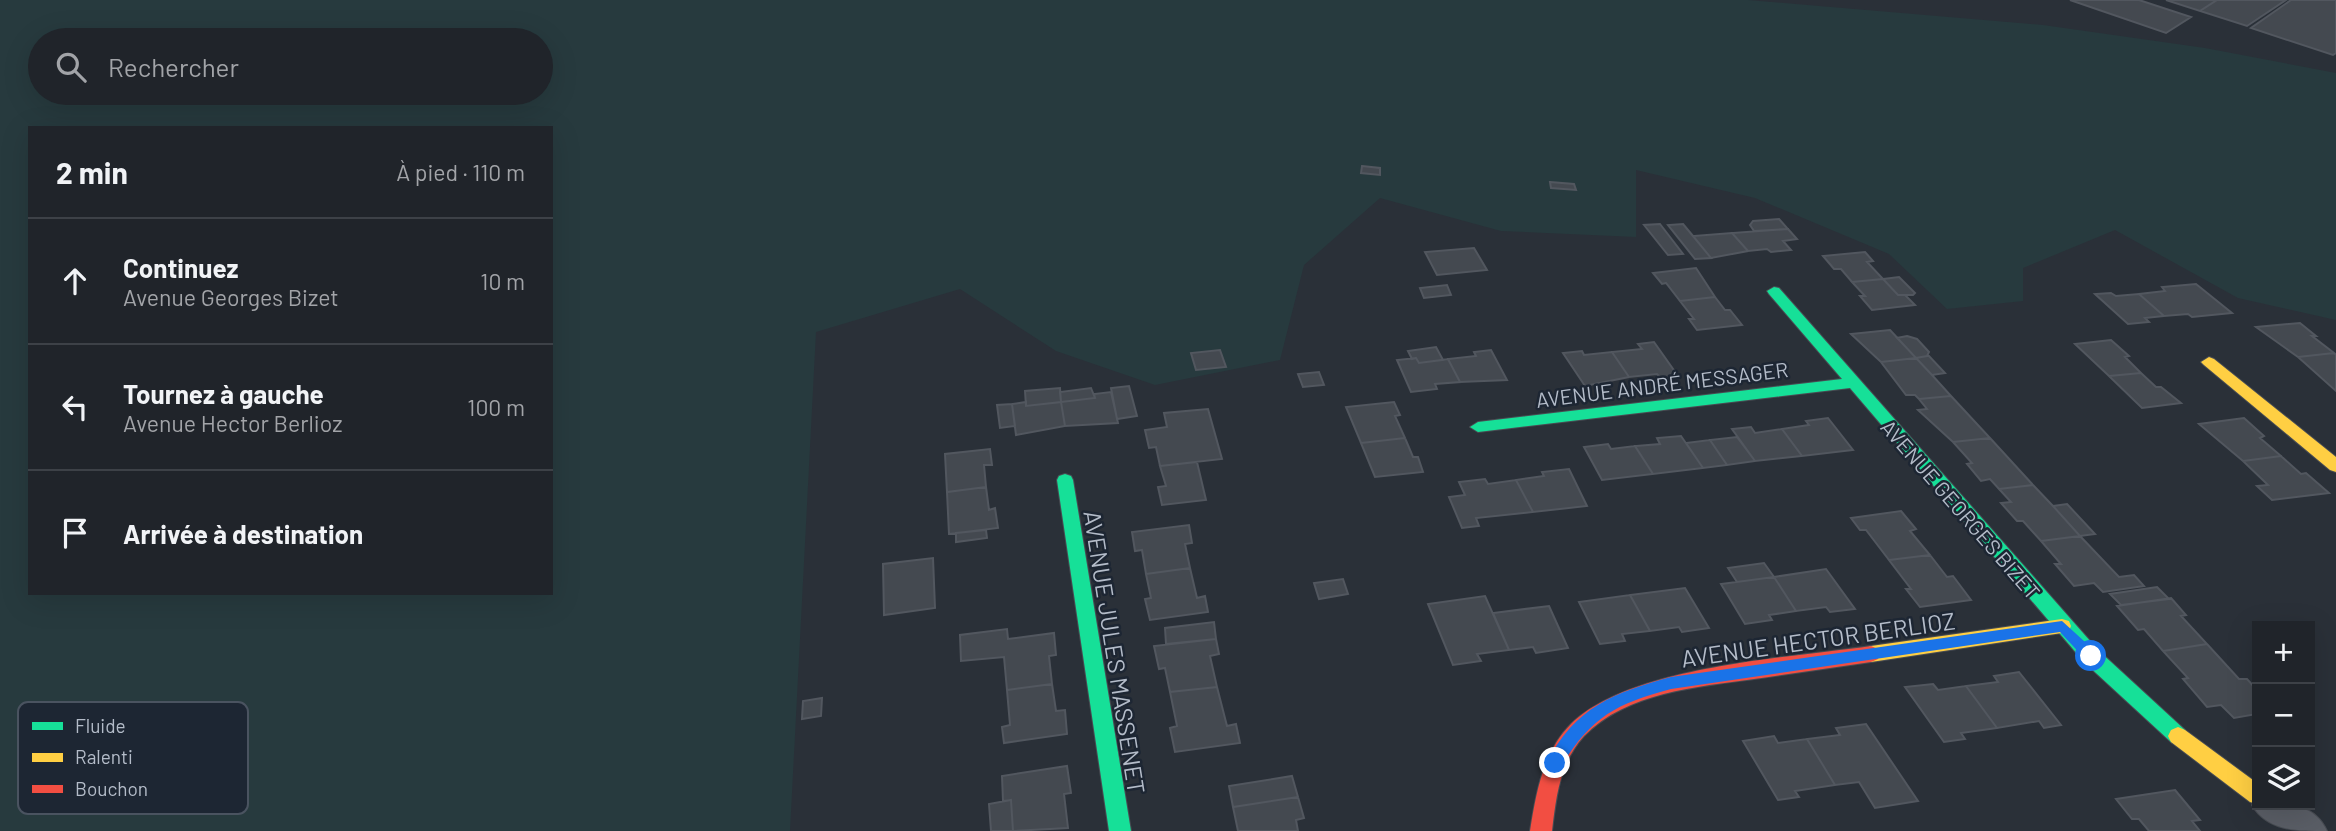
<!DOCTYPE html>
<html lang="fr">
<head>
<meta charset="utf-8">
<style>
  body { margin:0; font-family:Barlow,sans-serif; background:#2d3036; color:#f1f3f6 }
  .controls { position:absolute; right:21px; bottom:21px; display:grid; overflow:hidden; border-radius:0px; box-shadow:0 7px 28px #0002 }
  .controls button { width:63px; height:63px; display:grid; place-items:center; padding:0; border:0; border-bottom:2px solid #3d4147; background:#20242a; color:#f1f3f6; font:35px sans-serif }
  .stop { position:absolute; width:21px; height:21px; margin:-16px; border:5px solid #1a73e8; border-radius:50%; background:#fff }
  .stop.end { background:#1a73e8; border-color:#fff; box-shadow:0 2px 7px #0008 }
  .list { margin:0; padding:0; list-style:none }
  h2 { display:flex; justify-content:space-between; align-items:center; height:91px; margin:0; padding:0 28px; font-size:30px }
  h2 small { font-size:23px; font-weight:400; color:#a2a4a8 }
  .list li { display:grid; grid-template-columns:46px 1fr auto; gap:21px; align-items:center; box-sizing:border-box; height:126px; padding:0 28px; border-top:2px solid #3d4147 }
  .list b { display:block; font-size:26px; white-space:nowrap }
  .list p { margin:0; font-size:23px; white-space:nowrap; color:#a2a4a8 }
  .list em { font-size:23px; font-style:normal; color:#a2a4a8 }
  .icon { flex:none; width:38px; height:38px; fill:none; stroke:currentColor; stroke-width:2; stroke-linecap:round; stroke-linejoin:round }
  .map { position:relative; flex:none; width:2336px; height:831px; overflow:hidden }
  .search { position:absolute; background:#20242a; box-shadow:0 7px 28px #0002; left:28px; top:28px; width:525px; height:77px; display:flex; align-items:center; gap:18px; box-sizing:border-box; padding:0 24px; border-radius:38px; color:#a2a4a8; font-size:26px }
  .panel { position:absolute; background:#20242a; box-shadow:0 7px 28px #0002; left:28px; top:126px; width:525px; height:469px; border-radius:0px }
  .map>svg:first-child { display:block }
  .green { fill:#273a3e; fill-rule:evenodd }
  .building { fill:#444950; stroke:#52575f; stroke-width:2 }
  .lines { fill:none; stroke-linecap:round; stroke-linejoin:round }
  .street-casing { stroke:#484c53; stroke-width:2 }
  .fast-casing { stroke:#484c53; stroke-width:2 }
  .slow-casing { stroke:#484c53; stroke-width:2 }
  .jam-casing { stroke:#484c53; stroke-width:2 }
  .street { fill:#5a5e66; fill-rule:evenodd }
  .fast { fill:#16e098; fill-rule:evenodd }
  .slow { fill:#ffcf43; fill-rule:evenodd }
  .jam { fill:#f24e42; fill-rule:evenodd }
  .route { fill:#1a73e8 }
  .labels { text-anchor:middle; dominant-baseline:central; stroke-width:5; stroke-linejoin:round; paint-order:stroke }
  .street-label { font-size:21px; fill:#b4bcc9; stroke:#1d2633 }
  .near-street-label { font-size:24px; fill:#b4bcc9; stroke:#1d2633 }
  .key { fill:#1d2633; stroke:#4a5360; stroke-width:2 }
  .key-label { font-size:19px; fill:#b4bcc9 }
</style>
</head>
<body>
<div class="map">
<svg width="2336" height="831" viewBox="0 0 2336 831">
  <rect width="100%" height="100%" fill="#2a3038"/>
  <path class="green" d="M0 0H1748L2043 25 2205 48 2336 73V320L2238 298 2115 230 2023 268V301L1947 309 1889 254 1755 198 1636 170V237L1501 231 1380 198 1304 265 1280 360 1155 385 1056 351 960 289 816 332 790 831H0ZM40 40H541V93H40ZM30 128H551V593H30Z"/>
  <path class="building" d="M2070 0H2139L2191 17 2166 33Z
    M2166 0H2217L2200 11Z
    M2217 0H2286L2247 26 2200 11Z
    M2291 0H2336V53L2333 55 2251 28Z
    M1362 166 1380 168V175L1361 173Z
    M1550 182 1574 184 1576 190 1551 188Z
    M1779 219 1788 229 1754 231 1750 225 1753 221Z
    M1660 224 1683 254 1668 255 1644 225Z
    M1683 224 1693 236 1711 258 1695 259 1668 225Z
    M1788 229 1797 239 1783 241 1791 250 1771 252 1767 249 1748 251 1732 233Z
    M1732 233 1748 251 1711 258 1693 236Z
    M1474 248 1487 270 1437 275 1425 252Z
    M1865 252 1873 261 1867 262 1883 279 1852 282 1841 269H1834L1823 256Z
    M1696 268 1715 297 1680 301 1666 283 1662 284 1653 273Z
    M1899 277 1915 293 1913 295H1898L1883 279Z
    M1883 279 1898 295H1905L1915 305 1872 310 1860 296H1865L1852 282Z
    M2196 284 2232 313 2192 317 2188 314 2164 316 2139 294 2165 291 2162 287Z
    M1447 285 1451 295 1424 298 1420 288Z
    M2111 293 2116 296 2139 294 2164 316 2145 318 2149 322 2128 324 2095 294Z
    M1715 297 1725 310H1730L1742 325 1697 330 1689 319H1694L1680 301Z
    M2300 323 2316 336H2312L2334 353 2298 357 2256 327Z
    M1890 330 1916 358 1881 362 1851 334Z
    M1907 336 1917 339 1929 352 1927 356 1916 358 1897 338Z
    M2111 340 2129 356 2125 357 2141 373 2109 376 2075 344Z
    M1654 342 1678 376 1661 378 1657 374 1629 377 1612 352 1642 349 1638 344Z
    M1436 347 1443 360 1419 363 1416 358 1412 359 1408 351Z
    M1220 350 1226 367 1196 370 1191 353Z
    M1491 350 1507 380 1460 382 1448 359 1476 356 1474 352Z
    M1582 351 1584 355 1612 352 1629 377 1585 386 1563 353Z
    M2334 353 2336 355V391L2298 357Z
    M1927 356H1929L1945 373 1932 375 1916 358Z
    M1416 358 1419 363 1448 359 1460 382 1435 384 1437 389 1411 392 1397 360Z
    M1916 358 1932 375 1951 396 1919 399 1915 395H1906L1881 362Z
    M1319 372 1324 385 1303 387 1298 374Z
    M2141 373 2156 387H2161L2181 403 2142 408 2109 376Z
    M1129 386 1137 416 1117 419 1111 388Z
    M1060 388 1061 402 1026 406 1025 391Z
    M1091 388 1095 398 1061 402 1060 392Z
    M1111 392 1118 423 1065 426 1061 402 1095 398 1094 394Z
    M1951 396 1990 438 1953 442 1918 410 1927 409 1919 399Z
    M1026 402V406L1061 402 1065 426 1016 435 1012 404Z
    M1394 402 1400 415 1395 416 1405 438 1361 443 1346 407Z
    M1012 404 1015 426 1000 428 997 405Z
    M1208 409 1222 459 1160 466 1156 447 1149 448 1145 430 1167 427 1164 413Z
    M1828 418 1853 450 1802 456 1782 429 1809 425 1806 421Z
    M2244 418 2264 436 2260 438 2281 456 2243 461 2199 424Z
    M1751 427 1755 433 1782 429 1802 456 1755 461 1732 429Z
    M1681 436 1703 468 1653 474 1635 446 1660 444 1657 438Z
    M1737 437 1755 461 1727 465 1710 440Z
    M1405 438 1413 457H1418L1423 472 1375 477 1361 443Z
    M1990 438 2033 485 1999 489 1990 479 1981 481 1967 464 1972 463 1953 442Z
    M1710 440 1727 465 1703 468 1686 443Z
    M1608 444 1611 449 1635 446 1653 474 1602 480 1584 447Z
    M990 449 992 465H984L986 487 947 492 945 454Z
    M2281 456 2301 474 2306 473 2329 493 2272 500 2257 486 2268 485 2243 461Z
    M1197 462 1206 500 1162 505 1158 487 1166 486 1160 466Z
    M1569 469 1587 506 1533 512 1516 480 1544 476 1542 472Z
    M1485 479 1488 484 1516 480 1533 512 1476 518 1479 526 1462 528 1449 497 1465 495 1459 482Z
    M2033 485 2053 506 2080 536 2041 541 2023 521H2017L2001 503 2011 502 1999 489Z
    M986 487 989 510 995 508 998 528 949 534 947 492Z
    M2067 504 2095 534 2080 536 2053 506Z
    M1901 511 1916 529 1910 531 1930 555 1889 560 1866 530H1860L1851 518Z
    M1189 525 1192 543 1185 544 1190 568 1146 574 1142 550 1135 551 1132 532Z
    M986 530 987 538 956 542V533Z
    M2080 536 2119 577 2134 575 2144 586 2103 592 2094 583 2074 586 2055 564H2061L2041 541Z
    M1930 555 1947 577 1953 576 1971 600 1920 607 1906 589H1911L1889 560Z
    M933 558 935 608 884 615 883 564Z
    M1764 563 1774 577 1737 582 1728 568Z
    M1190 568 1197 598 1205 596 1208 612 1150 620 1145 599 1151 598 1146 574Z
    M1826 569 1855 609 1830 612 1826 607 1796 611 1774 577Z
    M1774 577 1796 611 1769 615 1772 620 1745 624 1721 584Z
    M1343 579 1348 594 1319 599 1314 583Z
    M2157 587 2169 599 2121 605 2110 594Z
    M1685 588 1709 628 1682 632 1679 627 1650 631 1630 595Z
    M1630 595 1650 631 1622 634 1625 641 1600 644 1579 602Z
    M1485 596 1509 650 1477 654 1481 661 1453 665 1428 604Z
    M2171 598 2186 615 2181 616 2207 644 2163 651 2144 629 2138 630 2117 606Z
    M1549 606 1568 648 1536 653 1533 647 1509 650 1493 613Z
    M1214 622 1216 639 1166 644 1165 628Z
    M1007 629 1008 639 1054 633 1056 655 1049 656 1052 684 1007 690 1004 657 961 661 960 635Z
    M1216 639 1219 654 1210 656 1217 687 1170 692 1165 668 1159 669 1154 646Z
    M2207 644 2239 679H2247L2257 690V714L2234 718 2221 705 2207 707 2183 679 2188 678 2163 651Z
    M2019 672 2061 725 2044 728 2039 721 1997 728 1966 686 1998 682 1994 676Z
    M1052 684 1056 711 1065 710 1067 734 1004 743 1002 727 1010 725 1007 690Z
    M1933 684 1938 690 1966 686 1997 728 1961 733 1965 739 1944 742 1905 687Z
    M1217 687 1227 726 1236 724 1240 743 1175 752 1170 728 1177 726 1170 692Z
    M822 698 821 716 802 719 803 701Z
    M1866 724 1918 801 1875 808 1859 782 1835 785 1807 739 1840 735 1836 728Z
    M1774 736 1778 743 1807 739 1835 785 1795 791 1799 797 1778 800 1743 741Z
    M1067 766 1071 793 1064 794 1068 828 1013 831 1011 800 1003 801 1002 776Z
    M1292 776 1298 797 1233 807 1229 786Z
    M2175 790 2200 820 2192 821 2200 831H2149L2139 819H2132L2116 799Z
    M1298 797 1304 818 1296 820 1298 831H1238L1233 807Z
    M1011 800 1013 831H991L989 804Z"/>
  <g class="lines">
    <defs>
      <path id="street" d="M2257 794V805C2286 805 2313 801 2327 831 2297 831 2267 831 2252 805Z"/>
      <path id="fast" d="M1774 287 1779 288 2098 650 2185 730 2188 736 2185 742 2178 745 2171 742 2084 662 1850 388 1478 432 1470 427 1478 422 1842 379 1769 294 1767 291Z
        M1065 474 1071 476 1073 480 1131 831H1109L1057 480 1059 476Z"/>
      <path id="slow" d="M2209 357 2214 359 2336 457V472L2330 470 2204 365 2201 362Z
        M2062 619 2069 621 2071 626 2069 631 2062 633 1871 662 1864 659 1862 654 1864 649 1871 646Z
        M2178 727 2185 730 2257 783V804L2250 802 2171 742 2168 736 2171 730Z"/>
      <path id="jam" d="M1871 646 1878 649 1880 654 1878 659 1871 662C1832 668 1793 673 1754 679 1697 687 1627 692 1584 736 1560 762 1556 797 1552 831H1530C1536 793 1543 752 1571 724 1630 666 1789 658 1871 646Z"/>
    </defs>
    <use href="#street" class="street-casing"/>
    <use href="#fast" class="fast-casing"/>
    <use href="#slow" class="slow-casing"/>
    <use href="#jam" class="jam-casing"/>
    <use href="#street" class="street"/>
    <use href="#fast" class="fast"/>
    <use href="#slow" class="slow"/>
    <use href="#jam" class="jam"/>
  </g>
  <path class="route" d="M2062 621 2096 652V660H2086L2060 632 1671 689C1615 704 1591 717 1560 768H1549L1547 763C1574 707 1616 692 1671 677Z"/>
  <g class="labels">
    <g class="street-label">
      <text transform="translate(1662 384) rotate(-7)">AVENUE ANDRÉ MESSAGER</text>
      <text transform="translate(1961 509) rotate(49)">AVENUE GEORGES BIZET</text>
    </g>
    <g class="near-street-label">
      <text transform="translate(1818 639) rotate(-8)">AVENUE HECTOR BERLIOZ</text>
      <text transform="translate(1115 652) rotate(81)">AVENUE JULES MASSENET</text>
    </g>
  </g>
  <rect x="18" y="702" width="230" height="112" rx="10" class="key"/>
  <rect x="32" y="722" width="31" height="8" fill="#16e098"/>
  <rect x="32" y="753" width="31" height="9" fill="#ffcf43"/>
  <rect x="32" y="785" width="31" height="8" fill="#f24e42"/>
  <g class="key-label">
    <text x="75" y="733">Fluide</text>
    <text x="75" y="764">Ralenti</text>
    <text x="75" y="796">Bouchon</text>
  </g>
</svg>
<div class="controls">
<button>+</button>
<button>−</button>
<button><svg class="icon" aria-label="layers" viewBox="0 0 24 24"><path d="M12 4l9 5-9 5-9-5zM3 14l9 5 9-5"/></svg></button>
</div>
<div class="stop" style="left:2091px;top:656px"></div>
<div class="stop end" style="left:1555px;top:763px"></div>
<div class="search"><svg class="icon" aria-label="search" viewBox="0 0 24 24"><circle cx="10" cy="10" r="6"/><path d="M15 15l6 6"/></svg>Rechercher</div>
<section class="panel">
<h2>2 min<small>À pied · 110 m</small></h2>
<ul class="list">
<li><svg class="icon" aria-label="ahead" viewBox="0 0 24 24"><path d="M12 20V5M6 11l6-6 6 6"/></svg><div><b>Continuez</b><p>Avenue Georges Bizet</p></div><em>10 m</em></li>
<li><svg class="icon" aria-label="left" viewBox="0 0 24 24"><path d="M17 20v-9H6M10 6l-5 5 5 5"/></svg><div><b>Tournez à gauche</b><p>Avenue Hector Berlioz</p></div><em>100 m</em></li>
<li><svg class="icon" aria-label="arrive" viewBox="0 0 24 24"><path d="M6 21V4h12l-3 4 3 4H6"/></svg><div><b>Arrivée à destination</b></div></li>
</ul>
</section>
</div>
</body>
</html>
